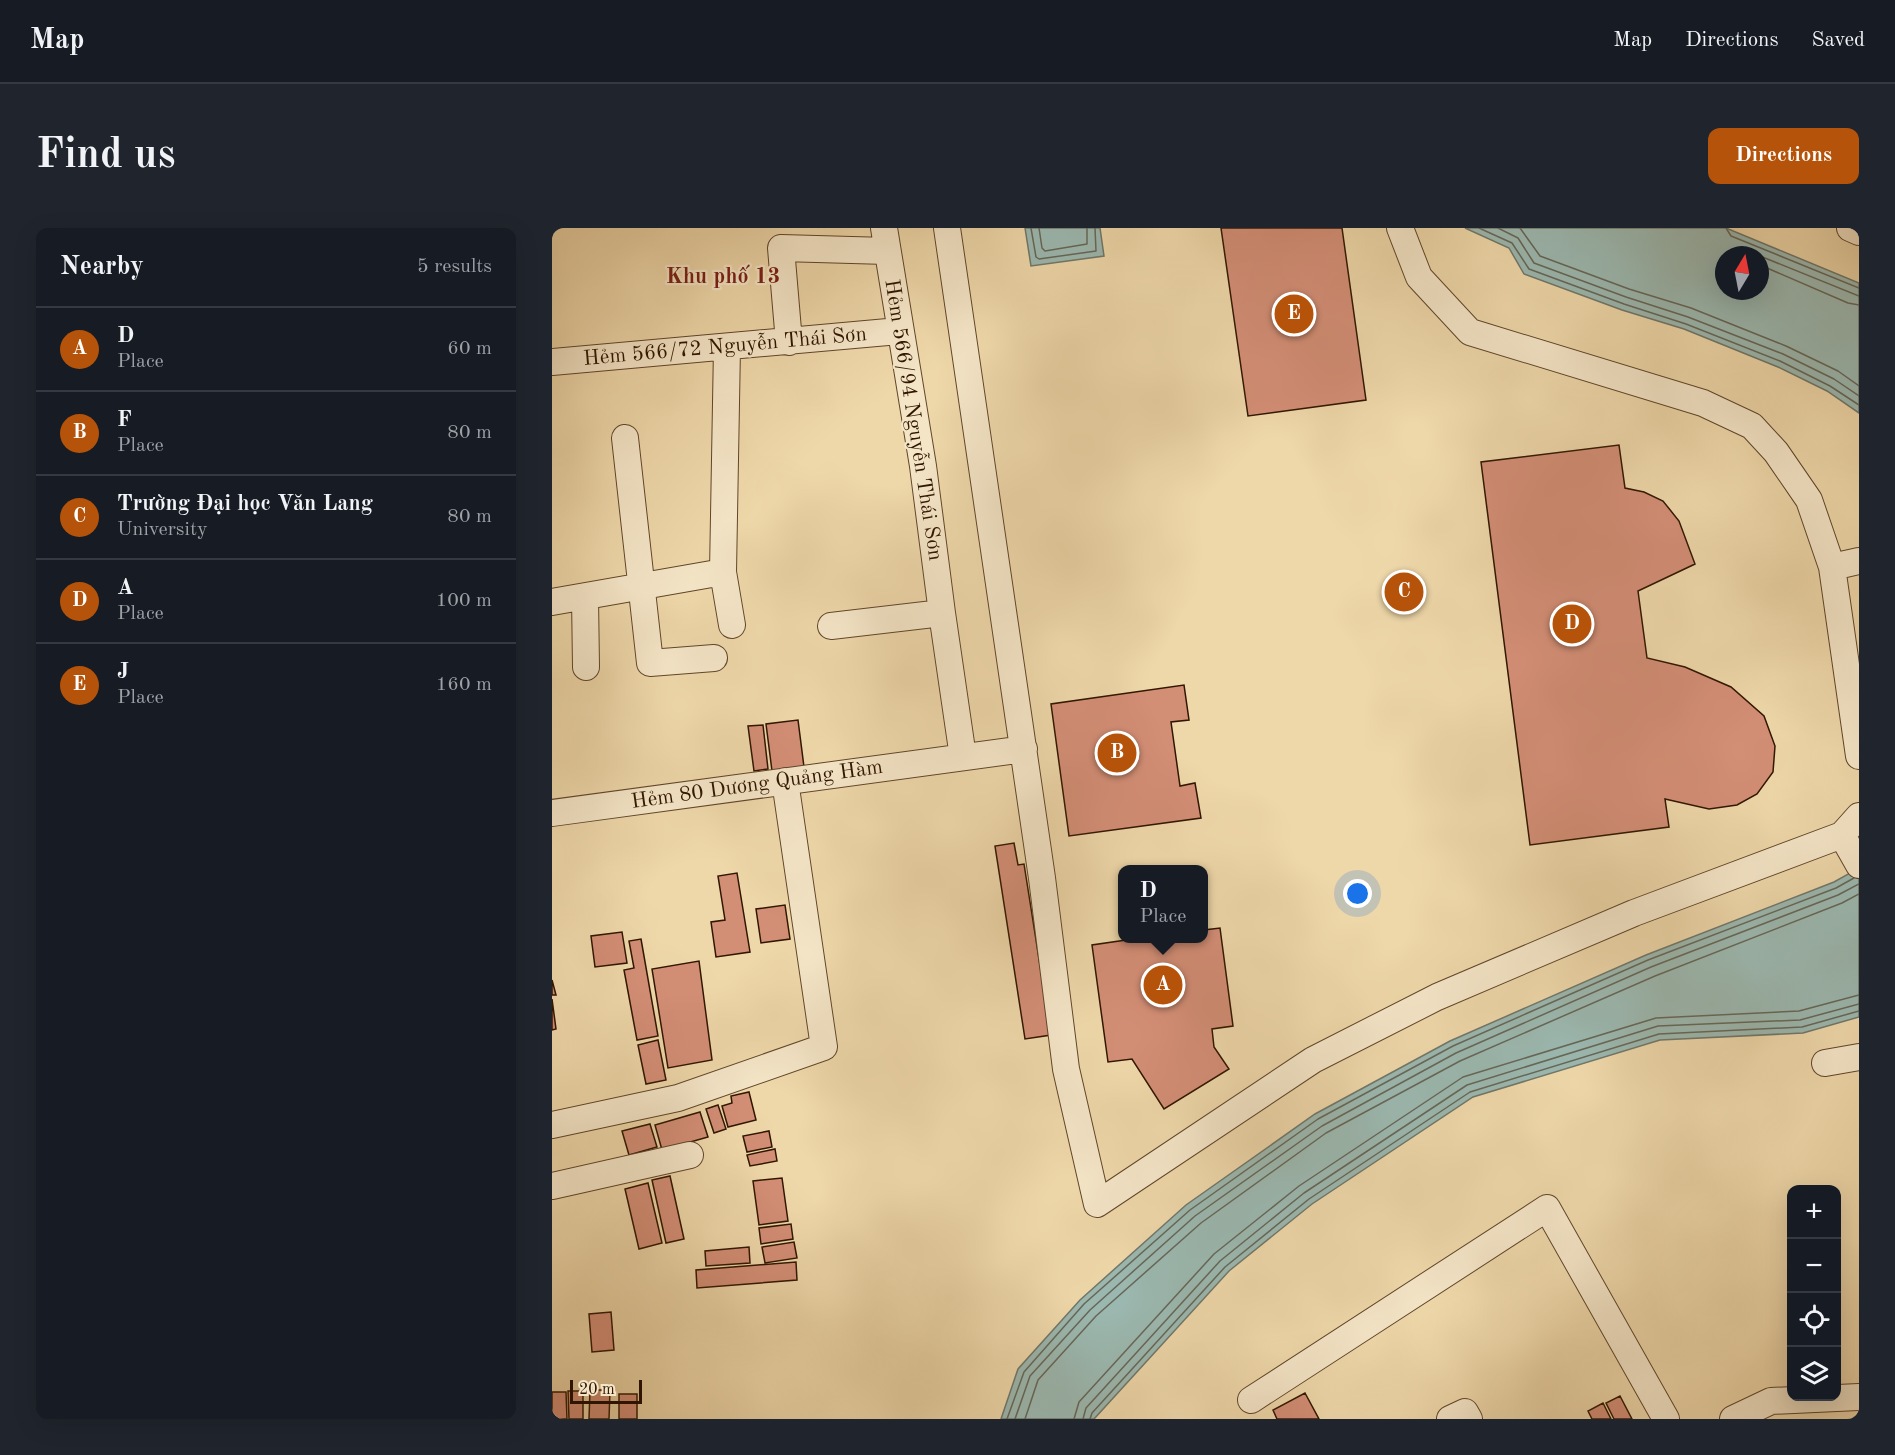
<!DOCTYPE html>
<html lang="en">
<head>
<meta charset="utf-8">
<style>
  body { margin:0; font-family:"Old Standard TT",serif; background:#20242c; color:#f1f3f6 }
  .controls { position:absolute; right:18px; bottom:18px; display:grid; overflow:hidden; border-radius:12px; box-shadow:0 6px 24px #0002 }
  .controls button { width:54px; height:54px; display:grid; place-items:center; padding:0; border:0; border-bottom:2px solid #363941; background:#171b24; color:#f1f3f6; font:30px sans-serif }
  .compass { position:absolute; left:1163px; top:18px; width:54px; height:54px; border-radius:50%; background:#171b24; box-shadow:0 6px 24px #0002; rotate:10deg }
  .scale { position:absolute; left:18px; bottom:15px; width:72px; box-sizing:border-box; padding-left:6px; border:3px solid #301600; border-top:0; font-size:16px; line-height:21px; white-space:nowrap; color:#301600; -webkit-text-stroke:4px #f4e5c7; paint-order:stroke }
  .you { position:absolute; left:806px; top:666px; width:21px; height:21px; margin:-15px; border:4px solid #fff; border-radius:50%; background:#1a73e8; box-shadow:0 0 0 9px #1a73e833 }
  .badge { display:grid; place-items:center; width:39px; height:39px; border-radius:50%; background:#b45309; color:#fff; font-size:20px; font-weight:700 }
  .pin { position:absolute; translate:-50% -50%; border:3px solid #fff; box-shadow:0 2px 6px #0006 }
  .popup { position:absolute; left:566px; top:637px; width:90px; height:78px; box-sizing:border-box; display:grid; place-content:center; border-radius:12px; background:#171b24; filter:drop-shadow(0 2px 4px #0005); font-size:20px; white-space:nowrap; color:#9ea1a6 }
  .popup b { font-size:22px; color:#f1f3f6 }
  .popup::after { content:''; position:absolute; left:50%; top:100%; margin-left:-12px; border:12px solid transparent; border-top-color:#171b24 }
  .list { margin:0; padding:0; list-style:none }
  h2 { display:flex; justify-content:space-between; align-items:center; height:78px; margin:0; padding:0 24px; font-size:26px }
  h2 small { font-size:20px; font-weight:400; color:#9ea1a6 }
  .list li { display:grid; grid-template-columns:39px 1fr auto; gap:18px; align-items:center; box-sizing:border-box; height:84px; padding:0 24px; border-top:2px solid #363941 }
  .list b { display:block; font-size:22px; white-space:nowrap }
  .list p { margin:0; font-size:20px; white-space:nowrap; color:#9ea1a6 }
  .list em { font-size:20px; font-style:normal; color:#9ea1a6 }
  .icon { flex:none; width:33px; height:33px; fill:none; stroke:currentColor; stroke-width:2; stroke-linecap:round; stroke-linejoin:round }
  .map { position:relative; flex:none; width:1307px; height:1191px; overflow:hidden; border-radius:12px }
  header { display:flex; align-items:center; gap:36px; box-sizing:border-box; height:84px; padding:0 30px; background:#171b24; border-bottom:2px solid #363941 }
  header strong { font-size:28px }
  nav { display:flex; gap:33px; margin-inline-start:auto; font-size:21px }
  .intro { display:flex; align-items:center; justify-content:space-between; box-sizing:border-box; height:144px; padding:0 36px }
  h1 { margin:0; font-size:42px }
  .button { padding:15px 27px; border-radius:12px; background:#b45309; color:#fff; font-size:21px; font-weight:700 }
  main { display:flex; gap:36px; padding:0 36px }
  aside { flex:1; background:#171b24; border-radius:12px; box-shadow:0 6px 24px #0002 }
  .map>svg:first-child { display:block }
  .water { fill:#9bb8b0; stroke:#70776a; stroke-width:1.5; fill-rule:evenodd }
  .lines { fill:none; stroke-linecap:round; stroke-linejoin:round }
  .shore { stroke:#666758; stroke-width:1.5 }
  .building { fill:#d38e76; stroke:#301600; stroke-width:1.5 }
  .minor-casing { stroke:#60462a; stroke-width:28 }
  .minor { stroke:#f4e5c7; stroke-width:26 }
  .labels { text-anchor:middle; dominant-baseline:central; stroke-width:4.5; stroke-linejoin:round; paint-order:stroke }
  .street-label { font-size:21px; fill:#301600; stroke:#f4e5c7 }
  .neighbourhood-label { font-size:22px; font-weight:bold; fill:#7a1f14; stroke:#f4e5c7 }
</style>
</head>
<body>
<header>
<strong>Map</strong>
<nav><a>Map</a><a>Directions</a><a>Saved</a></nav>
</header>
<div class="intro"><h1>Find us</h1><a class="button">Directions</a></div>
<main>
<aside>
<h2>Nearby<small>5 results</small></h2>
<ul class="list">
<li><span class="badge">A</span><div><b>D</b><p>Place</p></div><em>60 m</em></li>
<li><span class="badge">B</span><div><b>F</b><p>Place</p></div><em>80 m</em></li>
<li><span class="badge">C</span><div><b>Trường Đại học Văn Lang</b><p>University</p></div><em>80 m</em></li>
<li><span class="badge">D</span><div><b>A</b><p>Place</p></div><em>100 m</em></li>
<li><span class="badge">E</span><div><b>J</b><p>Place</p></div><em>160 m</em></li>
</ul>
</aside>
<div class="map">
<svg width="1307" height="1191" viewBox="0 0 1307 1191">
  <rect width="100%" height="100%" fill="#eed7a9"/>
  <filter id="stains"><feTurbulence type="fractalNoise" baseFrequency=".00333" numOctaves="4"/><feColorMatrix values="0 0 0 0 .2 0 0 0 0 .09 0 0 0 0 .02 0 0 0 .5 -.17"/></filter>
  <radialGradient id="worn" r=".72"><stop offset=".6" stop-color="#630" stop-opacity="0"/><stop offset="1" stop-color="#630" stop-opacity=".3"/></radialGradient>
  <path class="water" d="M473 0H548L552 28 479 38Z
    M913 0H1174L1307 55V185L1275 163 1226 139 1132 101 1070 82 972 46 957 20ZM1172 27H1208V63H1172Z
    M1307 640V789L1251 805 1108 812 921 869 760 976 677 1043 542 1191H449L466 1141 528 1072 634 977 763 886 898 813 1094 727 1282 654Z"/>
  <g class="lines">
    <path class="shore" d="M479 0 484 29 487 31 544 23 543 0
      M487 0 490 20 493 23 535 16V0
      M927 0 960 15 977 41 1072 76 1134 96 1228 133 1278 158 1307 177
      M946 0 966 10 982 35 1074 69 1136 89 1231 126 1282 151 1307 168
      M968 0 988 28 1077 61 1139 80 1234 118 1286 143 1307 158
      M1174 0 1179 8 1307 60
      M1208 28 1307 68
      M1208 37 1296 75 1307 77
      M455 1191 472 1144 532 1076 638 982 766 891 901 818 1096 732 1284 660 1302 650
      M463 1191 478 1148 538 1082 643 988 770 898 904 825 1099 739 1286 667 1307 656
      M473 1191 486 1152 544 1088 649 995 774 905 908 833 1103 748 1290 675 1307 666
      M522 1191 527 1174 662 1026 747 958 911 849 1104 790 1247 783 1307 767
      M531 1191 534 1180 668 1033 752 965 915 857 1106 798 1248 792 1307 776
      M538 1191 540 1185 673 1039 757 971 918 864 1107 806 1250 799 1307 783"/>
  </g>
  <path class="building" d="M669 0H790L814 172 696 188Z
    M1067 217 1073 260 1092 264 1111 273 1127 293 1143 336 1086 363 1095 430 1133 439 1179 459 1212 488 1223 518 1221 544 1205 566 1185 577 1157 581 1113 571 1117 599 978 617 929 234Z
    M632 457 637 492 619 494 628 558 643 555 649 590 517 608 499 476Z
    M246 492 252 539 220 543 214 496Z
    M211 497 216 541 202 543 196 498Z
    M462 615 466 637 472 636 499 807 473 811 443 618Z
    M185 645 198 724 164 729 159 694 173 692 166 648Z
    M233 677 238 711 209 715 204 681Z
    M668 700 681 798 660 801 662 819 677 841 612 881 580 831 556 834 540 717 588 710H652V702Z
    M70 704 75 735 43 739 39 708Z
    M89 711 106 808 85 812 72 742 82 740 77 713Z
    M147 733 160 832 116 840 100 741Z
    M0 752 4 767H0Z
    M0 771 4 801 0 802Z
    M106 812 114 852 94 856 86 817Z
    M197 864 204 892 176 899 170 878 180 875 179 868Z
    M166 877 174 901 162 905 154 881Z
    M148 884 156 909 110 922 103 897Z
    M98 896 105 919 77 927 70 903Z
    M217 903 220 919 195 924 191 908Z
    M223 921 225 933 198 938 195 927Z
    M118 948 132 1011 114 1015 100 952Z
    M230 950 236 993 207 997 201 953Z
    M96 955 110 1015 87 1021 73 961Z
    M239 996 241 1011 209 1016 207 1000Z
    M242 1014 245 1030 213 1035 210 1019Z
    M197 1019 198 1035 154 1038 153 1023Z
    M244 1034 245 1052 145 1060 144 1042Z
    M59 1084 62 1122 40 1124 37 1086Z
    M38 1162H58L57 1191H37Z
    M16 1163H31V1191H17Z
    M0 1164H14L15 1191H0Z
    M753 1165 767 1191H725L721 1182Z
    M67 1166H85V1191H67Z
    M1068 1168 1080 1191H1062L1054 1175Z
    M1051 1175 1059 1191H1040L1036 1183Z"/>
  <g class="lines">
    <defs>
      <path id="minor" d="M332 0 371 238 390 385
        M395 0 490 650 514 841 545 976 761 832 885 769 1082 685 1290 607 1307 588
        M848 0 867 49 918 104 1151 175 1200 198 1224 224 1257 272 1280 339 1307 528
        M1298 0 1307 4
        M237 114 229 20 335 23
        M175 119 171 344 180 397
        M0 134 347 103
        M73 210 98 435 162 430
        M1280 339 1307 333
        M33 369 34 439
        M0 374 171 344
        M279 398 390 385 411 529
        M0 585 472 521
        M1290 607 1307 637
        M1273 835 1307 829
        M0 897 126 870 272 819 233 553
        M0 958 138 927
        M699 1172 995 980 1114 1191
        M898 1191 913 1184 917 1191
        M1181 1191 1219 1173 1307 1169"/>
    </defs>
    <use href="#minor" class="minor-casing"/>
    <use href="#minor" class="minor"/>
  </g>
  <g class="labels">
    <g class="street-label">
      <text transform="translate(173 119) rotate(-5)">Hẻm 566/72 Nguyễn Thái Sơn</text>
      <text transform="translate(361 192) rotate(81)">Hẻm 566/94 Nguyễn Thái Sơn</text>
      <text transform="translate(205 557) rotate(-8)">Hẻm 80 Dương Quảng Hàm</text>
    </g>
    <g class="neighbourhood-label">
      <text x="171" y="49">Khu phố 13</text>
    </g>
  </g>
  <rect width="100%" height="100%" filter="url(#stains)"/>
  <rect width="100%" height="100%" fill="url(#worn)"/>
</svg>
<div class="controls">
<button>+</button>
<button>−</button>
<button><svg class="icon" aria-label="locate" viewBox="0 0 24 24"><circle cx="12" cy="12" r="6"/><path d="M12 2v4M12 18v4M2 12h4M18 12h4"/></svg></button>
<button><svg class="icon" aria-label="layers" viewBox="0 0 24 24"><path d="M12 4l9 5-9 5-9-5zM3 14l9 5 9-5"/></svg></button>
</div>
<svg class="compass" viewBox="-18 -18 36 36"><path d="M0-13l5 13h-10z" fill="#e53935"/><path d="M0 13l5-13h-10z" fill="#9ea1a6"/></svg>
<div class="scale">20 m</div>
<div class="you"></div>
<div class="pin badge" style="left:611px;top:757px">A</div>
<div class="popup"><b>D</b>Place</div>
<div class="pin badge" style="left:565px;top:525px">B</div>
<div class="pin badge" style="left:852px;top:364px">C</div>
<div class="pin badge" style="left:1020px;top:396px">D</div>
<div class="pin badge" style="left:742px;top:86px">E</div>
</div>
</main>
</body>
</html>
